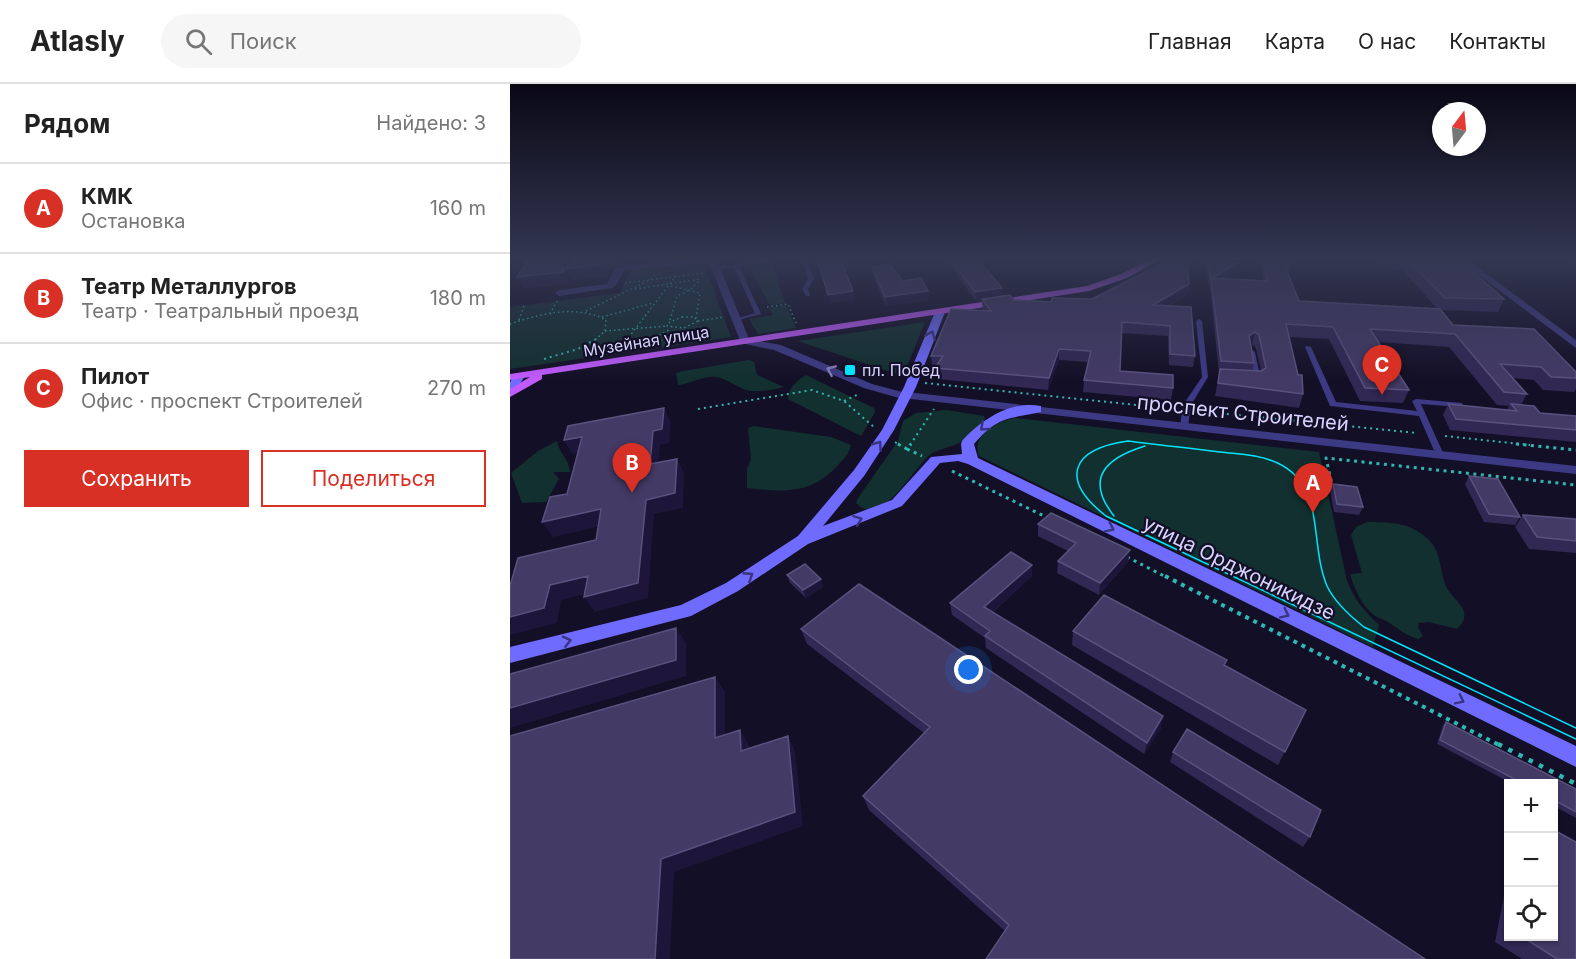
<!DOCTYPE html>
<html lang="ru">
<head>
<meta charset="utf-8">
<style>
  body { margin:0; font-family:Inter,sans-serif; background:#f6f6f6; color:#222 }
  .controls { position:absolute; right:18px; bottom:18px; display:grid; overflow:hidden; border-radius:0px; box-shadow:0 2px 4px #0004 }
  .controls button { width:54px; height:54px; display:grid; place-items:center; padding:0; border:0; border-bottom:2px solid #e0e0e0; background:#fff; color:#222; font:30px sans-serif }
  .compass { position:absolute; left:922px; top:18px; width:54px; height:54px; border-radius:50%; background:#fff; box-shadow:0 2px 4px #0004; rotate:16deg }
  .you { position:absolute; left:459px; top:586px; width:21px; height:21px; margin:-15px; border:4px solid #fff; border-radius:50%; background:#1a73e8; box-shadow:0 0 0 9px #1a73e833 }
  .badge { display:grid; place-items:center; width:39px; height:39px; border-radius:50%; background:#d93025; color:#fff; font-size:20px; font-weight:700 }
  .pin { position:absolute; translate:-50% -50px; filter:drop-shadow(0 2px 3px #0008) }
  .pin::after { content:''; position:absolute; top:32px; width:21px; height:18px; background:inherit; clip-path:polygon(0 0,100% 0,50% 100%) }
  .list { margin:0; padding:0; list-style:none }
  h2 { display:flex; justify-content:space-between; align-items:center; height:78px; margin:0; padding:0 24px; font-size:26px }
  h2 small { font-size:20px; font-weight:400; color:#767676 }
  .list li { display:grid; grid-template-columns:39px 1fr auto; gap:18px; align-items:center; box-sizing:border-box; height:90px; padding:0 24px; border-top:2px solid #e0e0e0 }
  .list b { display:block; font-size:22px; white-space:nowrap }
  .list p { margin:0; font-size:20px; white-space:nowrap; color:#767676 }
  .list em { font-size:20px; font-style:normal; color:#767676 }
  .actions { display:flex; gap:12px; padding:18px 24px }
  .actions a { flex:1; padding:14px 0; border:2px solid #d93025; border-radius:0px; text-align:center; font-size:21px; color:#d93025 }
  .actions .main { background:#d93025; color:#fff }
  .icon { flex:none; width:33px; height:33px; fill:none; stroke:currentColor; stroke-width:2; stroke-linecap:round; stroke-linejoin:round }
  .map { position:relative; flex:none; width:1066px; height:875px; overflow:hidden }
  header { display:flex; align-items:center; gap:36px; box-sizing:border-box; height:84px; padding:0 30px; background:#fff; border-bottom:2px solid #e0e0e0 }
  header strong { font-size:28px }
  nav { display:flex; gap:33px; margin-inline-start:auto; font-size:21px }
  .search { width:420px; height:54px; background:#f6f6f6; display:flex; align-items:center; gap:15px; box-sizing:border-box; padding:0 21px; border-radius:33px; color:#767676; font-size:22px }
  main { display:flex }
  aside { flex:1; background:#fff }
  .map>svg:first-child { display:block }
  .green { fill:#12302f }
  .lines { fill:none; stroke-linecap:round; stroke-linejoin:round }
  .path-far4 { stroke:#2fb8b0; stroke-width:1.5; stroke-dasharray:1.5 3; stroke-linecap:butt }
  .path-far3 { stroke:#2fb8b0; stroke-width:2; stroke-dasharray:2 4; stroke-linecap:butt }
  .path-far2 { stroke:#2fb8b0; stroke-width:3; stroke-dasharray:3 4.5; stroke-linecap:butt }
  .path-far1 { stroke:#2fb8b0; stroke-width:4; stroke-dasharray:4 5; stroke-linecap:butt }
  .path { stroke:#2fb8b0; stroke-width:4.5; stroke-dasharray:4.5 7; stroke-linecap:butt }
  .service { fill:#3d3a85; fill-rule:evenodd }
  .minor { fill:#3d3a85; fill-rule:evenodd }
  .tertiary { fill:#3d3a85; fill-rule:evenodd }
  .secondary { fill:#6f6bff; fill-rule:evenodd }
  .primary { fill:#c25bff; fill-rule:evenodd }
  .tram { stroke:#00e5ff; stroke-width:1.5 }
  .wall { fill:#312854; fill-rule:evenodd }
  .shaded-wall { fill:#1d163a }
  .building { fill:#433a66; stroke:#5a527e; stroke-width:1.5 }
  .oneway { stroke:#38347d }
  .oneway2 { stroke:#837fbc }
  .poi-dot { fill:#00e5ff; stroke:#130f26; stroke-width:2 }
  .labels { text-anchor:middle; dominant-baseline:central; stroke-width:4.5; stroke-linejoin:round; paint-order:stroke }
  .far-street-label { font-size:16px; fill:#d9d4ff; stroke:#130f26 }
  .far-poi-label { font-size:16px; fill:#d9d4ff; stroke:#130f26; text-anchor:start }
  .street-label { font-size:20px; fill:#d9d4ff; stroke:#130f26 }
</style>
</head>
<body>
<header>
<strong>Atlasly</strong>
<div class="search"><svg class="icon" aria-label="search" viewBox="0 0 24 24"><circle cx="10" cy="10" r="6"/><path d="M15 15l6 6"/></svg>Поиск</div>
<nav><a>Главная</a><a>Карта</a><a>О нас</a><a>Контакты</a></nav>
</header>
<main>
<aside>
<h2>Рядом<small>Найдено: 3</small></h2>
<ul class="list">
<li><span class="badge">A</span><div><b>КМК</b><p>Остановка</p></div><em>160 m</em></li>
<li><span class="badge">B</span><div><b>Театр Металлургов</b><p>Театр · Театральный проезд</p></div><em>180 m</em></li>
<li><span class="badge">C</span><div><b>Пилот</b><p>Офис · проспект Строителей</p></div><em>270 m</em></li>
</ul>
<div class="actions"><a class="main">Сохранить</a><a>Поделиться</a></div>
</aside>
<div class="map">
<svg width="1066" height="875" viewBox="0 0 1066 875">
  <rect width="100%" height="100%" fill="#130f26"/>
  <path class="green" d="M193 177 221 253 0 285V223L110 209 120 186Z
    M262 178 275 219 260 222 239 182Z
    M276 221 286 244 248 250 239 235 263 231 259 224Z
    M415 238 393 292 288 257Z
    M239 276 244 278 247 291 274 303C262 306 248 309 236 306 224 302 213 291 200 293 189 294 179 300 168 301L166 289 173 287Z
    M296 291 364 324 365 328 351 352 278 315C278 304 287 296 296 291Z
    M437 326 474 332 475 335C468 343 458 356 447 360 438 364 429 365 421 370 404 382 372 446 346 419L348 414 388 357 393 337 406 329Z
    M505 334 809 368 837 497C844 515 855 528 869 541L863 563 469 372C461 351 487 337 505 334Z
    M244 342 321 353 341 361C339 369 335 374 329 380 301 411 275 408 237 404V385L241 376 238 344Z
    M47 357C49 369 59 375 60 388H43L49 395 36 418 12 419 1 389 28 367Z
    M857 438C872 438 894 438 907 447 934 463 927 479 936 502 941 516 967 526 947 545L919 538 909 539 908 543 913 552 908 555C893 550 890 546 878 538 874 535 869 535 865 532 851 521 845 506 840 490L852 489 841 451 846 443Z"/>
  <g class="lines">
    <path class="path-far4" d="M115 199 194 189
      M161 202 190 209 186 234
      M125 205 191 195
      M257 223 278 220 286 239
      M76 227 140 196 144 191
      M40 230 47 217
      M92 233 143 219
      M172 233H184L188 237 174 244 157 242 160 238Z
      M9 236 15 219
      M160 236 167 212 180 206 190 196
      M188 237 213 233
      M0 240C30 230 66 220 96 236L95 247 84 257
      M95 247 157 242
      M170 256 173 244
      M116 257 168 189
      M137 257 161 245"/>
    <path class="path-far3" d="M81 260 110 265 117 255
      M126 262 140 255
      M34 275 68 265 86 255
      M415 299 665 325
      M334 317 349 310
      M188 325 302 306 334 317 365 344
      M687 327 907 349
      M935 352 1020 361
      M385 358 390 361
      M400 361 424 325"/>
    <path class="path-far2" d="M388 360 397 365 401 360
      M1006 360 1066 366
      M397 365 412 372
      M442 387 538 434
      M823 405 816 374 1066 401
      M617 473 658 494"/>
    <path class="path-far1" d="M655 492 991 662"/>
    <path class="path" d="M988 660 1066 700"/>
    <path class="service" d="M262 174H274L229 182 251 230 225 237V235L245 229 224 183 207 185 205 184Z
      M288 174 297 175 304 194 298 205 300 212H296L292 205 298 194 293 177Z
      M689 235 692 237 698 293 681 321 678 342 674 344 670 342 673 321 692 293 686 237Z
      M796 262 801 263 826 318 907 327 902 317 906 315 952 319 953 321 949 323 911 320 934 371 933 373H930L926 371 909 332 820 322 795 263Z
      M742 266 745 268 751 296 748 298 743 296 744 294 739 268Z"/>
    <path class="minor" d="M187 174H206L239 255 271 261 362 300 400 310 402 312 396 316 354 304 264 266 231 259 199 178 116 186 113 188 107 200 102 204 49 212 45 209 49 206 97 200 106 184 115 182Z"/>
    <path class="tertiary" d="M946 174H955L1066 256V264Z
      M396 308 1066 382V390L392 314 390 312Z"/>
    <path class="secondary" d="M430 225 435 228 406 303 384 346 354 392 313 442 382 416 421 373 452 370 451 360 452 357C471 336 501 316 531 322V328C498 335 488 332 464 360L468 374 1066 662V683L458 380 448 377 430 379 392 422 298 460 228 507 181 532 0 579V563L171 521 216 499 288 452 344 386 372 346 394 303 425 228Z
      M9 289 15 292 4 309 0 310V298L5 290Z"/>
    <path class="primary" d="M643 174H653L617 194 579 207 32 291V295L0 313V305L20 293 0 296V290L577 202 611 190Z"/>
    <path class="tram" d="M604 432C574 394 596 374 635 362
      M1066 644 854 543C840 532 825 519 817 502 798 457 818 396 760 376 744 370 726 370 710 368 679 364 648 361 618 357 561 365 549 395 596 432L1066 655"/>
  </g>
  <path class="wall" d="M434 174H467L493 212 504 216 541 218 582 215 679 200 678 210 658 222 685 272 683 283 659 281 658 252 611 249 610 287 663 304 661 316 573 308 574 296 578 278 549 276 538 306 427 295 426 283H422L421 272 473 227 472 216 466 217Z
    M697 174H705L727 180 725 188 713 195 753 197 750 174H778L779 182 778 189 789 217 928 225 892 186 877 185 867 174H947L994 215 988 228 931 226 943 241 1066 288V305L1064 308 1033 306 1024 296 1003 294 1017 310 1011 321 1030 329 1066 332V358L940 346 933 331 938 320 997 326 999 322 987 321 939 263 869 258 899 306 893 319 850 317 819 255 779 253 793 310 789 324 705 312 709 289 700 203H699L696 180ZM742 260 746 264 751 287H742L744 279 741 261Z
    M1052 174H1066V182Z
    M362 183 393 197 419 216 376 222 363 191Z
    M959 392 1010 433 1005 441 974 438 955 400Z
    M823 400 853 423 849 431 824 428 820 407Z
    M1013 431 1066 435V469L1019 465 1005 443Z
    M528 440 620 466 618 478 589 511 547 489 548 477 558 467 528 452Z
    M522 481V492L483 528 651 644 634 670 476 564 475 554 442 531 440 519Z
    M277 491 313 503 296 514 280 499Z
    M291 545 915 875 495 847 359 726 353 712 414 649 297 560Z
    M563 547 715 582 796 626 768 681 562 561Z
    M936 638 1066 705V734L1044 722V699H1001L927 660 933 641Z
    M663 668 800 753 793 763 660 678Z
    M999 786V852H1044L1066 875H1012L985 858Z"/>
  <path class="shaded-wall" d="M49 174H51L59 199 14 205 7 193Z
    M95 174H111L100 185 97 193 61 197 55 185Z
    M304 174H307L308 181H305Z
    M727 180 725 188 702 201 701 195Z
    M679 200 678 210 642 231 643 221Z
    M492 204 493 213 466 217 465 208Z
    M343 207 345 216 320 220 318 211Z
    M418 207 419 216 376 222 375 213Z
    M745 248 742 260 736 264 739 252Z
    M549 265V276L538 306 539 294Z
    M154 324 161 338 159 359 150 361 147 395 140 380 143 347Z
    M72 353 80 367 62 370 54 356Z
    M167 375 174 389 173 424 144 430 138 514 85 528 74 513 136 416Z
    M91 425 100 440 43 453 32 438Z
    M620 466 618 478 589 511 590 499Z
    M522 481V492L475 535 474 523Z
    M78 492 88 507 51 516 47 539 0 551V533L40 501Z
    M311 495 313 503 296 514 293 506Z
    M166 544 176 559V592L0 644V624Z
    M205 593 215 608V668L205 654Z
    M653 632 651 644 634 670 637 659Z
    M230 646 239 661 240 682 231 667Z
    M278 652 285 667 293 742 164 788 160 875H145L151 775Z"/>
  <path class="building" d="M14 174H49L54 188 7 193 16 179Z
    M68 174H95L92 181 55 185Z
    M307 174H324L326 180 332 179 343 207 318 211Z
    M439 174H467L492 204 465 208Z
    M663 174H677L679 200 643 221 681 223 685 272 660 270V242L612 238 610 287 663 291V304L574 296 581 267 549 265 539 294 425 284 433 272H421L441 225 481 227 472 215 500 211 504 216 541 218 542 214 582 215Z
    M698 174H705L727 180 700 195Z
    M754 174H778L779 182H775L789 217 930 225 943 241 1024 245 1066 288V294L1041 293 1031 283 990 280 1017 310 994 308 945 250 860 245 899 306 855 304 823 243 776 240 788 291H792L793 310 708 299 710 285 751 287 756 284 749 251 745 248 739 252 744 279 711 277 701 194 757 197Z
    M889 174H947L994 215 935 214 896 174Z
    M379 180 393 197 411 194 418 207 375 213 362 183Z
    M938 320 1007 327 1001 320 1024 322 1030 329 1066 332V346L946 335Z
    M154 324 152 345 143 347 140 380 167 375 165 409 136 416 128 499 74 513 78 492 40 501 34 524 0 533V502L8 474 86 456 91 425 32 438 40 413 57 410 72 353 54 356 58 342Z
    M959 392 988 395 1010 433 979 430Z
    M823 400 847 403 853 423 827 420Z
    M541 429 620 466 590 499 548 477 566 459 528 440Z
    M1013 431 1066 435V457L1027 453Z
    M501 468 522 481 474 523 653 632 637 659 475 552 480 547 440 519Z
    M295 480 311 495 293 506 277 491Z
    M349 500 915 875H476L499 841 353 712 420 643 291 545Z
    M594 511 717 576 714 581 796 626 775 668 563 547Z
    M166 544V576L0 624V590Z
    M205 593V654L230 646 231 667 278 652 285 728 151 775 145 875H0V652Z
    M936 638 1066 705V728L1044 716V699H1012L930 656Z
    M677 645 811 726 800 753 663 668Z
    M1044 746 1066 758V875H1047L1011 852H1044Z"/>
  <defs><path id="oneway-chevron" d="M-2-3.5L2.5 0L-2 3.5" fill="none" stroke-width="1.6" stroke-linecap="round" stroke-linejoin="round" transform="scale(1.5)"/></defs>
  <g class="oneway">
    <use href="#oneway-chevron" transform="translate(421 251) rotate(-68)"/>
    <use href="#oneway-chevron" transform="translate(474 343) rotate(138)"/>
    <use href="#oneway-chevron" transform="translate(368 361) rotate(-55)"/>
    <use href="#oneway-chevron" transform="translate(348 436) rotate(-21)"/>
    <use href="#oneway-chevron" transform="translate(600 444) rotate(26)"/>
    <use href="#oneway-chevron" transform="translate(239 492) rotate(-33)"/>
    <use href="#oneway-chevron" transform="translate(775 530) rotate(26)"/>
    <use href="#oneway-chevron" transform="translate(57 557) rotate(-14)"/>
    <use href="#oneway-chevron" transform="translate(950 616) rotate(26)"/>
  </g>
  <use class="oneway2" href="#oneway-chevron" transform="translate(321 286) rotate(-157)"/>
  <linearGradient id="sky" x2="0" y2="1"><stop stop-color="#0a0815"/><stop offset="0.59" stop-color="#333752"/><stop offset="1" stop-color="#333752" stop-opacity="0"/></linearGradient>
  <rect width="1066" height="297" fill="url(#sky)"/>
  <rect class="poi-dot" x="334" y="280" width="12" height="12" rx="3"/>
  <g class="labels">
    <g class="far-street-label">
      <text transform="translate(136 257) rotate(-9)">Музейная улица</text>
    </g>
    <g class="far-poi-label">
      <text x="352" y="286">пл. Побед</text>
    </g>
    <g class="street-label">
      <text transform="translate(733 329) rotate(6)">проспект Строителей</text>
      <text transform="translate(729 484) rotate(26)">улица Орджоникидзе</text>
    </g>
  </g>
</svg>
<div class="controls">
<button>+</button>
<button>−</button>
<button><svg class="icon" aria-label="locate" viewBox="0 0 24 24"><circle cx="12" cy="12" r="6"/><path d="M12 2v4M12 18v4M2 12h4M18 12h4"/></svg></button>
</div>
<svg class="compass" viewBox="-18 -18 36 36"><path d="M0-13l5 13h-10z" fill="#e53935"/><path d="M0 13l5-13h-10z" fill="#767676"/></svg>
<div class="you"></div>
<div class="pin badge" style="left:803px;top:429px">A</div>
<div class="pin badge" style="left:122px;top:409px">B</div>
<div class="pin badge" style="left:872px;top:311px">C</div>
</div>
</main>
</body>
</html>
